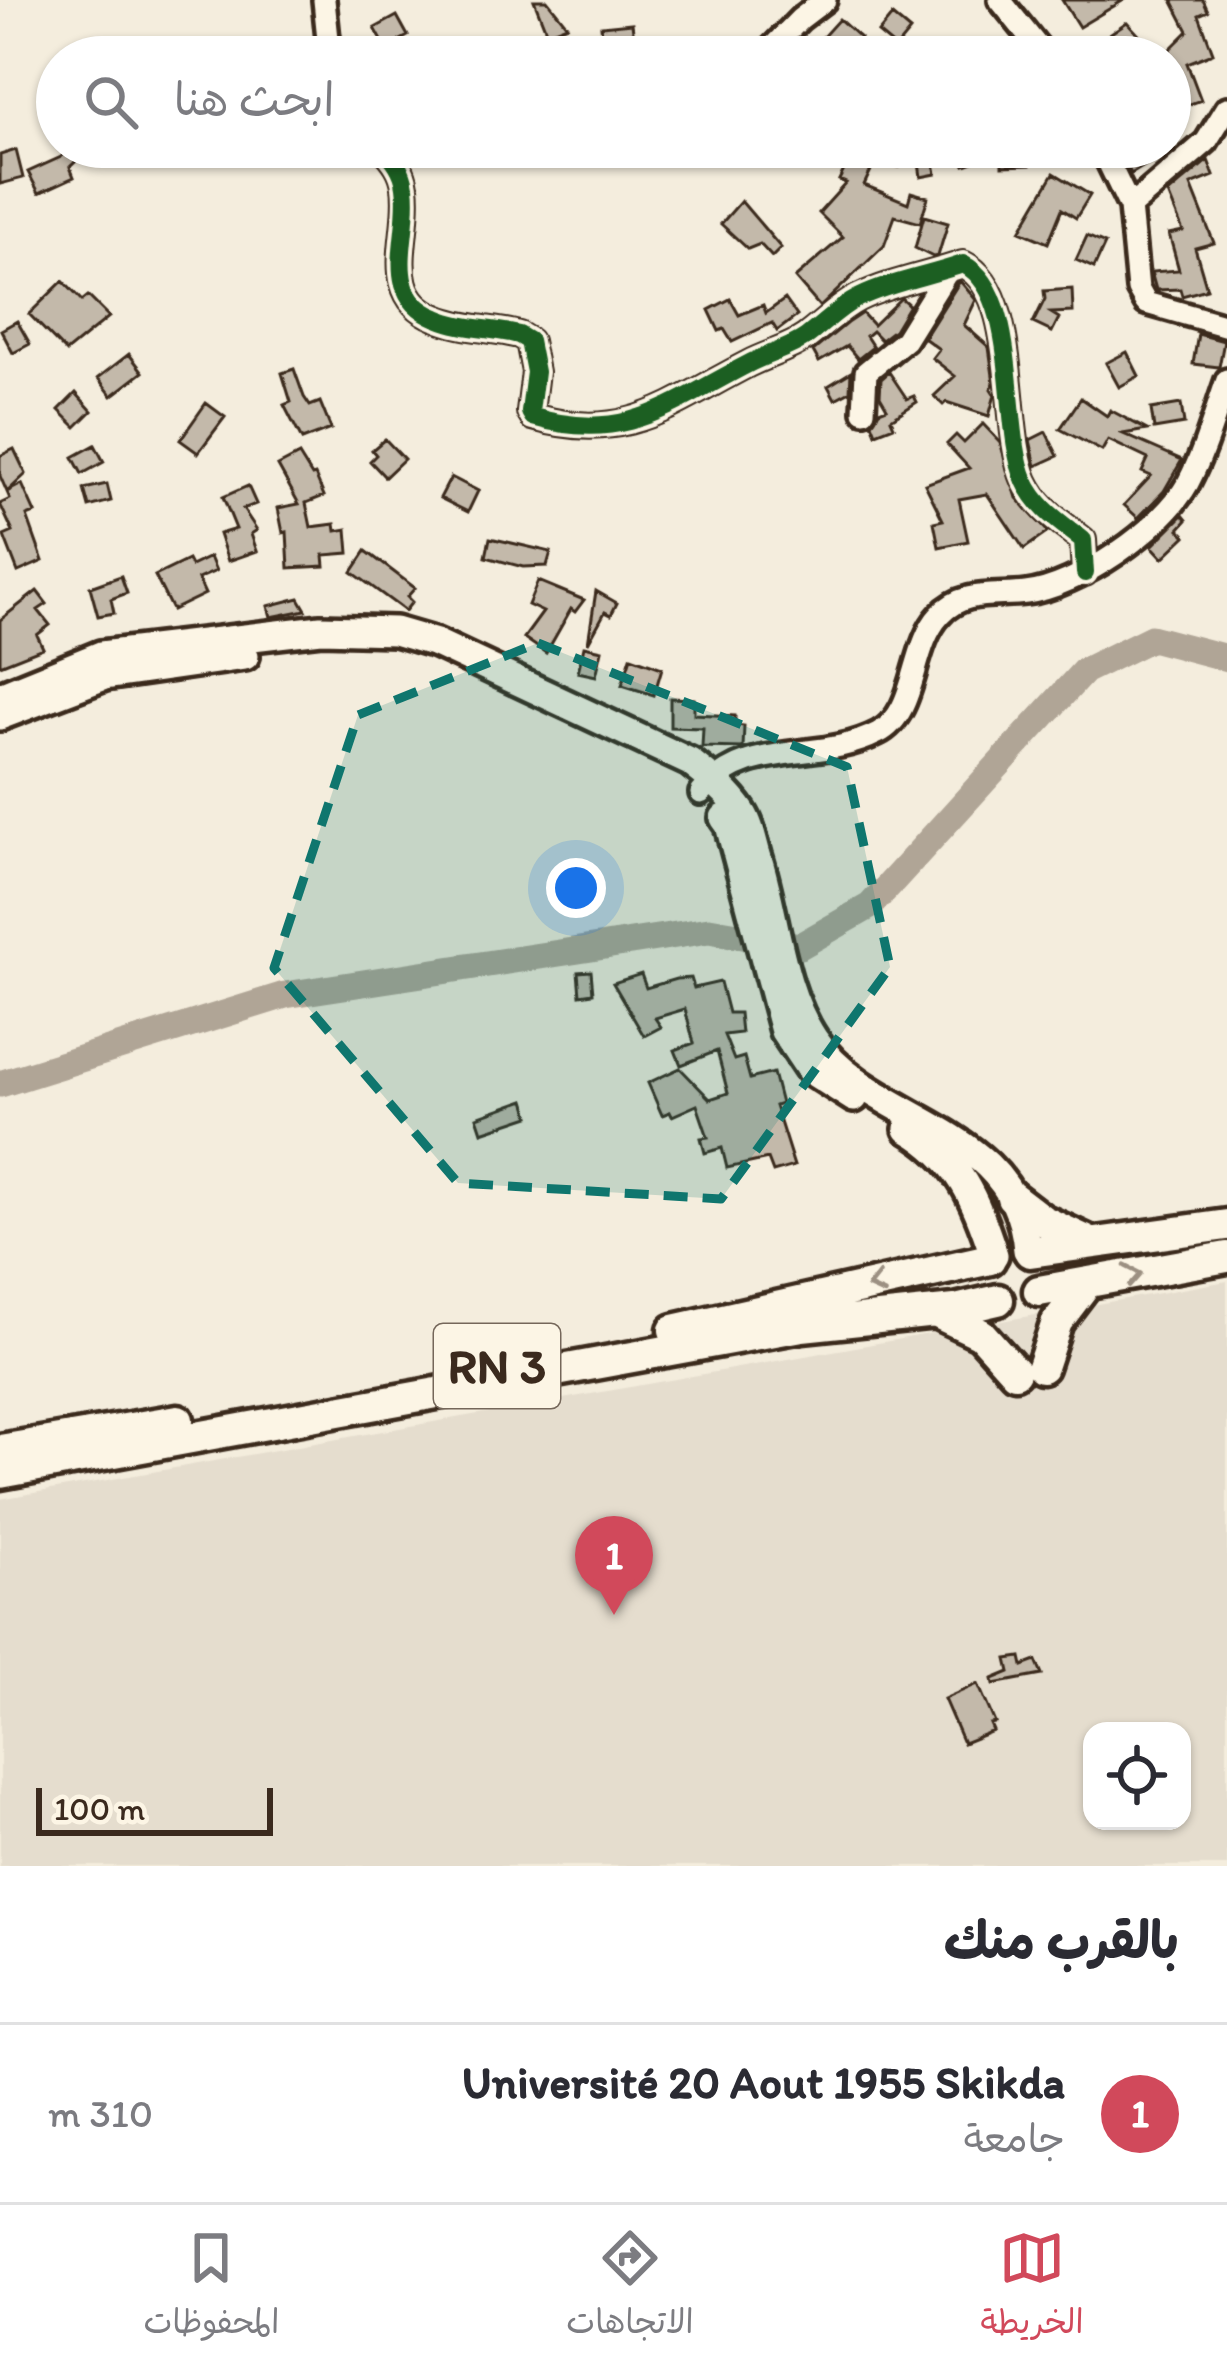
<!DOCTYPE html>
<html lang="ar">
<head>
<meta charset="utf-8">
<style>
  body { margin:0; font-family:Itim,"Playpen Sans Arabic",sans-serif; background:#f7f7f7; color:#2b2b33; direction:rtl }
  .controls { position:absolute; right:36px; bottom:36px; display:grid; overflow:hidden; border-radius:24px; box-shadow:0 3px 9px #0004 }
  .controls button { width:108px; height:108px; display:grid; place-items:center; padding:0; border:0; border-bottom:3px solid #e1e1e2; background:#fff; color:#2b2b33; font:60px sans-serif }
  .scale { position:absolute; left:36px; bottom:30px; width:237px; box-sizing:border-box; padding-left:12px; border:6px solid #3b2a1e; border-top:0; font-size:33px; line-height:42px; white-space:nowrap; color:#3b2a1e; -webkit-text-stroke:9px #fcf5e5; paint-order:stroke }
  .you { position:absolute; left:576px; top:888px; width:42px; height:42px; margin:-30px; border:9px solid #fff; border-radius:50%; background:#1a73e8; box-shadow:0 0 0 18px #1a73e833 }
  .badge { display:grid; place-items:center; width:78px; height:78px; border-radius:50%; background:#d1495b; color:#fff; font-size:39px; font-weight:700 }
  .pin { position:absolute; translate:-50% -99px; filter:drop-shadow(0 3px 6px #0008) }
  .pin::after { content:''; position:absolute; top:63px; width:42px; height:36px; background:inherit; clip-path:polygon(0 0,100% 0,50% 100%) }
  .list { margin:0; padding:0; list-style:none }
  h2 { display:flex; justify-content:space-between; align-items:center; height:156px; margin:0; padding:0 48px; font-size:51px }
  h2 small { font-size:39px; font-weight:400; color:#7c7c81 }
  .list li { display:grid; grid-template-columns:78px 1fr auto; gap:36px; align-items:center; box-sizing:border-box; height:180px; padding:0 48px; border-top:3px solid #e1e1e2 }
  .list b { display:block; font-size:45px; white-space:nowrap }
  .list p { margin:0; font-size:39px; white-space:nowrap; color:#7c7c81 }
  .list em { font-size:39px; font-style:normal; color:#7c7c81 }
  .icon { flex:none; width:66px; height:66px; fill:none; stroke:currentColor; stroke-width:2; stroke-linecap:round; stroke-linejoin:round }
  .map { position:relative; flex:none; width:1227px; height:1866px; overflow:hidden; direction:ltr }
  .search { position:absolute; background:#fff; box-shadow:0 3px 9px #0004; left:36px; right:36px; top:36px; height:132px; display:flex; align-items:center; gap:30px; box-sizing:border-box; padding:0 42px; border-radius:66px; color:#7c7c81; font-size:45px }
  .sheet { height:336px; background:#fff }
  nav { display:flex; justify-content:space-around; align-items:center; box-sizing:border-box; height:168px; border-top:3px solid #e1e1e2; background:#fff; font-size:33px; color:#7c7c81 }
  nav a { display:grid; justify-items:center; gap:6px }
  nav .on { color:#d1495b }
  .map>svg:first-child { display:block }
  .built { fill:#e5ddce; fill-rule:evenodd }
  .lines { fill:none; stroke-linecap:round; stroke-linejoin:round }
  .river { stroke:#b0a596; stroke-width:27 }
  .building { fill:#c3b9aa; stroke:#3b2a1e; stroke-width:3 }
  .minor-casing { stroke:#3b2a1e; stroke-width:30 }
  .major-casing { stroke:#3b2a1e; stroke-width:36 }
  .highway-casing { stroke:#3b2a1e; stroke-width:39 }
  .minor { stroke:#fcf5e5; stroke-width:21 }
  .major { stroke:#fcf5e5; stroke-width:27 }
  .highway { stroke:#fcf5e5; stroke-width:30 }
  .cycleway-casing { stroke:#fcf5e5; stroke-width:26 }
  .cycleway { stroke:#1b5e20; stroke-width:18 }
  .oneway { stroke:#9c9082 }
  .marked { fill:#0f766e; fill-opacity:0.2; stroke:#0f766e; stroke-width:9; stroke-dasharray:24 15; stroke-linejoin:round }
  .labels { text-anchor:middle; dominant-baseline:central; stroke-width:9; stroke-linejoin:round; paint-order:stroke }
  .shield { fill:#fcf5e5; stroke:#75675a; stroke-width:3 }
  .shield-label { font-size:48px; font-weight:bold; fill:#3b2a1e }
</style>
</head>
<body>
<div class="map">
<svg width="1227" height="1866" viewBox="0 0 1227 1866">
  <rect width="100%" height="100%" fill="#f4eddd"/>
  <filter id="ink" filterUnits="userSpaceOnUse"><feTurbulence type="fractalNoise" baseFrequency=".00833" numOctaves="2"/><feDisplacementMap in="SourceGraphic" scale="24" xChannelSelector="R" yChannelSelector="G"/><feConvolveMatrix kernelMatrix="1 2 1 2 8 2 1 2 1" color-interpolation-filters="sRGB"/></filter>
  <g filter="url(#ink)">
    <path class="built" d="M1227 1281V1866H0V1499ZM1092 1731H1182V1821H1092Z"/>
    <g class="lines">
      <path class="river" d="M0 1084 285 995 709 930 800 946 870 906 1084 671 1151 638 1227 658"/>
    </g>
    <path class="building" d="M534 0H547L567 25 547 33Z
      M1062 0H1124L1079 27Z
      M1172 0H1203L1208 11 1199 15 1213 53 1187 63 1201 100 1177 109 1170 90V49L1188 31Z
      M397 16 408 36 386 48 375 28Z
      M892 16 910 31 896 48 878 33Z
      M839 19 860 38 851 48 865 57H840L820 40Z
      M1127 22 1138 34 1124 44 1137 57H1076Z
      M632 23 635 47 604 51 601 26Z
      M71 147H91L70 167 74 177 39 193 28 172 61 157Z
      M524 147H560L536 164Z
      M886 147 902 150 899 167 883 164Z
      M1030 147V165L1002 166V151L965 165 963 161 934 162 936 174 921 177 917 149Z
      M1143 147 1152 161 1131 174 1123 158Z
      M16 150 23 178 0 184V155Z
      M852 154 874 164 864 185 908 203 911 192 928 197 920 223 895 216 884 246 820 307 795 278 843 237 819 213 846 183 839 180Z
      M1208 160 1214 176 1191 185 1214 243 1195 248 1207 289 1182 296 1180 289 1156 290 1151 272 1179 270 1169 234 1183 231 1168 194Z
      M1054 173 1090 195 1076 218 1062 209 1048 243 1020 231Z
      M741 201 781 248 772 257 760 244 748 249 721 224Z
      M924 216 948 223 938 256 933 257 915 248Z
      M1087 236 1105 244 1094 268 1076 260Z
      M63 281 82 301 88 296 109 317 66 352 29 314Z
      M960 281 976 300 964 325 989 347 994 383 991 389 995 395 989 416 946 402 943 405 934 396 955 376 932 358 939 349 924 338Z
      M1072 289 1073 312 1051 313 1059 318 1052 332 1033 323 1045 299 1044 291Z
      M901 298 909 305 894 330 881 340 872 331 866 336 873 347 858 359 847 346 819 362 813 351 847 323 862 313 873 325Z
      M730 299 739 315 763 305 766 313 785 299 797 316 777 331 772 323 732 342 724 329 719 331 709 310Z
      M17 321 30 344 13 353 1 330Z
      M1198 334 1224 341 1219 367 1193 364Z
      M1127 352 1139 376 1119 387 1106 363Z
      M129 354 143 372 112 396 98 378Z
      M294 369 304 397 310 406 320 402 331 429 302 440 284 405 291 402 282 373Z
      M851 372 850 391 835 399 828 386Z
      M889 372 907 399 914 396 917 402 891 419 894 426 876 433 872 423 879 411 887 408 880 396 881 379Z
      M76 393 92 411 76 427 59 410Z
      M1081 398 1107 416 1110 410 1147 430 1123 434 1182 460 1164 491 1138 518 1124 505 1151 476 1142 472 1148 459 1108 440 1102 451 1060 429Z
      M206 403 225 417 198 453 180 440Z
      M1181 404 1184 424 1154 429 1151 409Z
      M983 424 1000 442 1017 498 1048 532 1024 549 987 494 959 499 968 541 939 547 934 522 943 520 925 484 969 468 947 444 956 435 964 443Z
      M1046 432 1058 456 1036 466 1030 440Z
      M385 439 404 459 385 477 370 461 376 455 372 450Z
      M95 445 104 462 82 474 73 457Z
      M14 449 26 474 7 492 0 476V456Z
      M299 455 312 476 315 475 324 496 306 503 311 527 335 524 336 531 347 529 349 553 324 555 325 566 289 568 287 532 283 533 278 508 299 504 278 466Z
      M451 477 478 491 468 512 440 498Z
      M22 484 35 513 27 516 43 561 18 572 4 536 13 532 0 504 10 499 7 492Z
      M107 484 111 501 89 507 84 489Z
      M248 486 256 504 243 509 257 530 251 534 257 551 228 561 219 534 236 529 223 497Z
      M1183 515 1187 520 1179 529 1186 536 1163 558 1152 546Z
      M490 538 551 552 547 566 523 567 486 557Z
      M366 551 415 588 407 597 412 602 405 611 352 572Z
      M210 557 216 571 198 579 205 594 172 610 155 576 188 560 191 566Z
      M121 576 127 593 111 599 114 613 98 616 90 587Z
      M538 581 584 600 575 612 571 609 546 653 524 638 543 612 528 605Z
      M37 591 47 604 38 610 50 625 37 635 43 648 0 665V620Z
      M596 591 617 603 611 615 605 612 588 643Z
      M299 598 306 610 271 617 268 606Z
      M584 646 602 650 596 676 578 672Z
      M631 657 662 668 654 695 622 685Z
      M670 698 694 699V714L735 716V725L744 726 743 748 702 747 703 728 670 727Z
      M591 971 593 993 580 995 578 972Z
      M641 974 646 988 676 979 691 978 694 988 720 982 728 1013H739L741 1033 724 1035 734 1060 744 1057 750 1079 773 1073 781 1104 775 1106 794 1166 773 1172 768 1159 727 1168 722 1148 705 1153 701 1138 708 1137 697 1105 672 1116 670 1112 662 1115 648 1083 680 1068 710 1099 728 1093 717 1051 681 1065 675 1050 694 1043 685 1009 655 1018 661 1027 644 1036 613 983Z
      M525 1100 530 1116 482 1132 477 1117Z
      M1021 1657 1023 1666 1036 1661 1042 1675 994 1684 993 1679 1010 1672 1007 1659Z
      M978 1684 995 1723 990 1724 993 1731 963 1743 944 1699Z"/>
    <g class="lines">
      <defs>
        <path id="minor" d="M324 0 328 39 337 57
          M1000 0 1046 57
          M763 57 800 19 825 0
          M383 147C394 159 403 170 405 187 412 234 378 295 437 318 462 329 492 328 519 335L529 341 535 372 530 412 533 417C626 444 670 404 748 364 767 354 789 349 806 337 824 324 838 308 858 298 891 282 928 276 963 264 1021 292 1001 427 1025 481 1038 509 1060 522 1083 540L1085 573
          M1101 147 1130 207 1138 289 1146 303 1227 326
          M1130 207 1206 142 1227 108
          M864 411 866 372 905 340 949 269
          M701 793C749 737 818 764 878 733 918 713 910 647 940 615 963 589 996 597 1026 593 1078 587 1163 529 1188 483 1205 451 1215 414 1227 380"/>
        <path id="major" d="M0 696 101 655 321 629 395 631 436 643 690 762C709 777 728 791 742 812 750 824 753 841 757 855 776 914 779 987 814 1039 870 1124 1018 1125 1027 1250
          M0 716 105 676 245 656
          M724 818 729 825 784 1031 810 1070 854 1098
          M908 1129C960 1159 976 1200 994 1255"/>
        <path id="highway" d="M1012 1197 1042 1220 1087 1241
          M1030 1252 1227 1225
          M1039 1291 1227 1257
          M937 1313 981 1334 1015 1372
          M674 1330 990 1259
          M1042 1367 1057 1322 1086 1284
          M0 1450 178 1420
          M0 1473 802 1326 955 1310 998 1300"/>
      </defs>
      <use href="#minor" class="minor-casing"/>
      <use href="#major" class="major-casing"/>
      <use href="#highway" class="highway-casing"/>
      <use href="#minor" class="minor"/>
      <use href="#major" class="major"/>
      <use href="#highway" class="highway"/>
      <defs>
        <path id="cycleway" d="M383 147C394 159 403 170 405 187 412 234 378 295 437 318 462 329 492 328 519 335L529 341 535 372 530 412 533 417C626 444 670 404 748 364 767 354 789 349 806 337 824 324 838 308 858 298 891 282 928 276 963 264 1021 292 1001 427 1025 481 1038 509 1060 522 1083 540L1085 573"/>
      </defs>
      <use href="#cycleway" class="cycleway-casing"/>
      <use href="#cycleway" class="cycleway"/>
    </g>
    <defs><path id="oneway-chevron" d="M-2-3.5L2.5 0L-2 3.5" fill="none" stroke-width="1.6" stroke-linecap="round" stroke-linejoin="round" transform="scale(3)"/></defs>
    <g class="oneway">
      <use href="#oneway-chevron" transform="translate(1133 1275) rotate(-11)"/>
      <use href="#oneway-chevron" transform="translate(876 1285) rotate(166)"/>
    </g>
  </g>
  <path class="marked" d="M538 643 847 767 890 967 721 1199 458 1183 274 968 358 715Z"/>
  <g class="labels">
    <rect class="shield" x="434" y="1324" width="126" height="84" rx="9"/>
    <g class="shield-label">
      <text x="497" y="1366">RN 3</text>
    </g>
  </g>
</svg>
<div class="controls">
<button><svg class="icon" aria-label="locate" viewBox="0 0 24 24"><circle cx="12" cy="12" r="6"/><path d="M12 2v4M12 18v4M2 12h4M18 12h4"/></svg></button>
</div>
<div class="scale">100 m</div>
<div class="you"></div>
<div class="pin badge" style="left:614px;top:1615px">1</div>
<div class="search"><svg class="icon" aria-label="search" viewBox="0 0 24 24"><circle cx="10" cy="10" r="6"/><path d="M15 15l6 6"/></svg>ابحث هنا</div>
</div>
<section class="sheet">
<h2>بالقرب منك<small></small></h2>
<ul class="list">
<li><span class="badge">1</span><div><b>Université 20 Aout 1955 Skikda</b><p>جامعة</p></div><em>310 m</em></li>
</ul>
</section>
<nav>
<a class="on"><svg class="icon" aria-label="map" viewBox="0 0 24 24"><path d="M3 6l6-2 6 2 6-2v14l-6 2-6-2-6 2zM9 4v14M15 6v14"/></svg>الخريطة</a>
<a><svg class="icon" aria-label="directions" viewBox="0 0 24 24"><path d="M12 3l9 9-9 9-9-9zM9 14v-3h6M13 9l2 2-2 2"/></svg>الاتجاهات</a>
<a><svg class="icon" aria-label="saved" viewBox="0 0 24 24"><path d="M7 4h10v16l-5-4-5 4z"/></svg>المحفوظات</a>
</nav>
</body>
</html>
